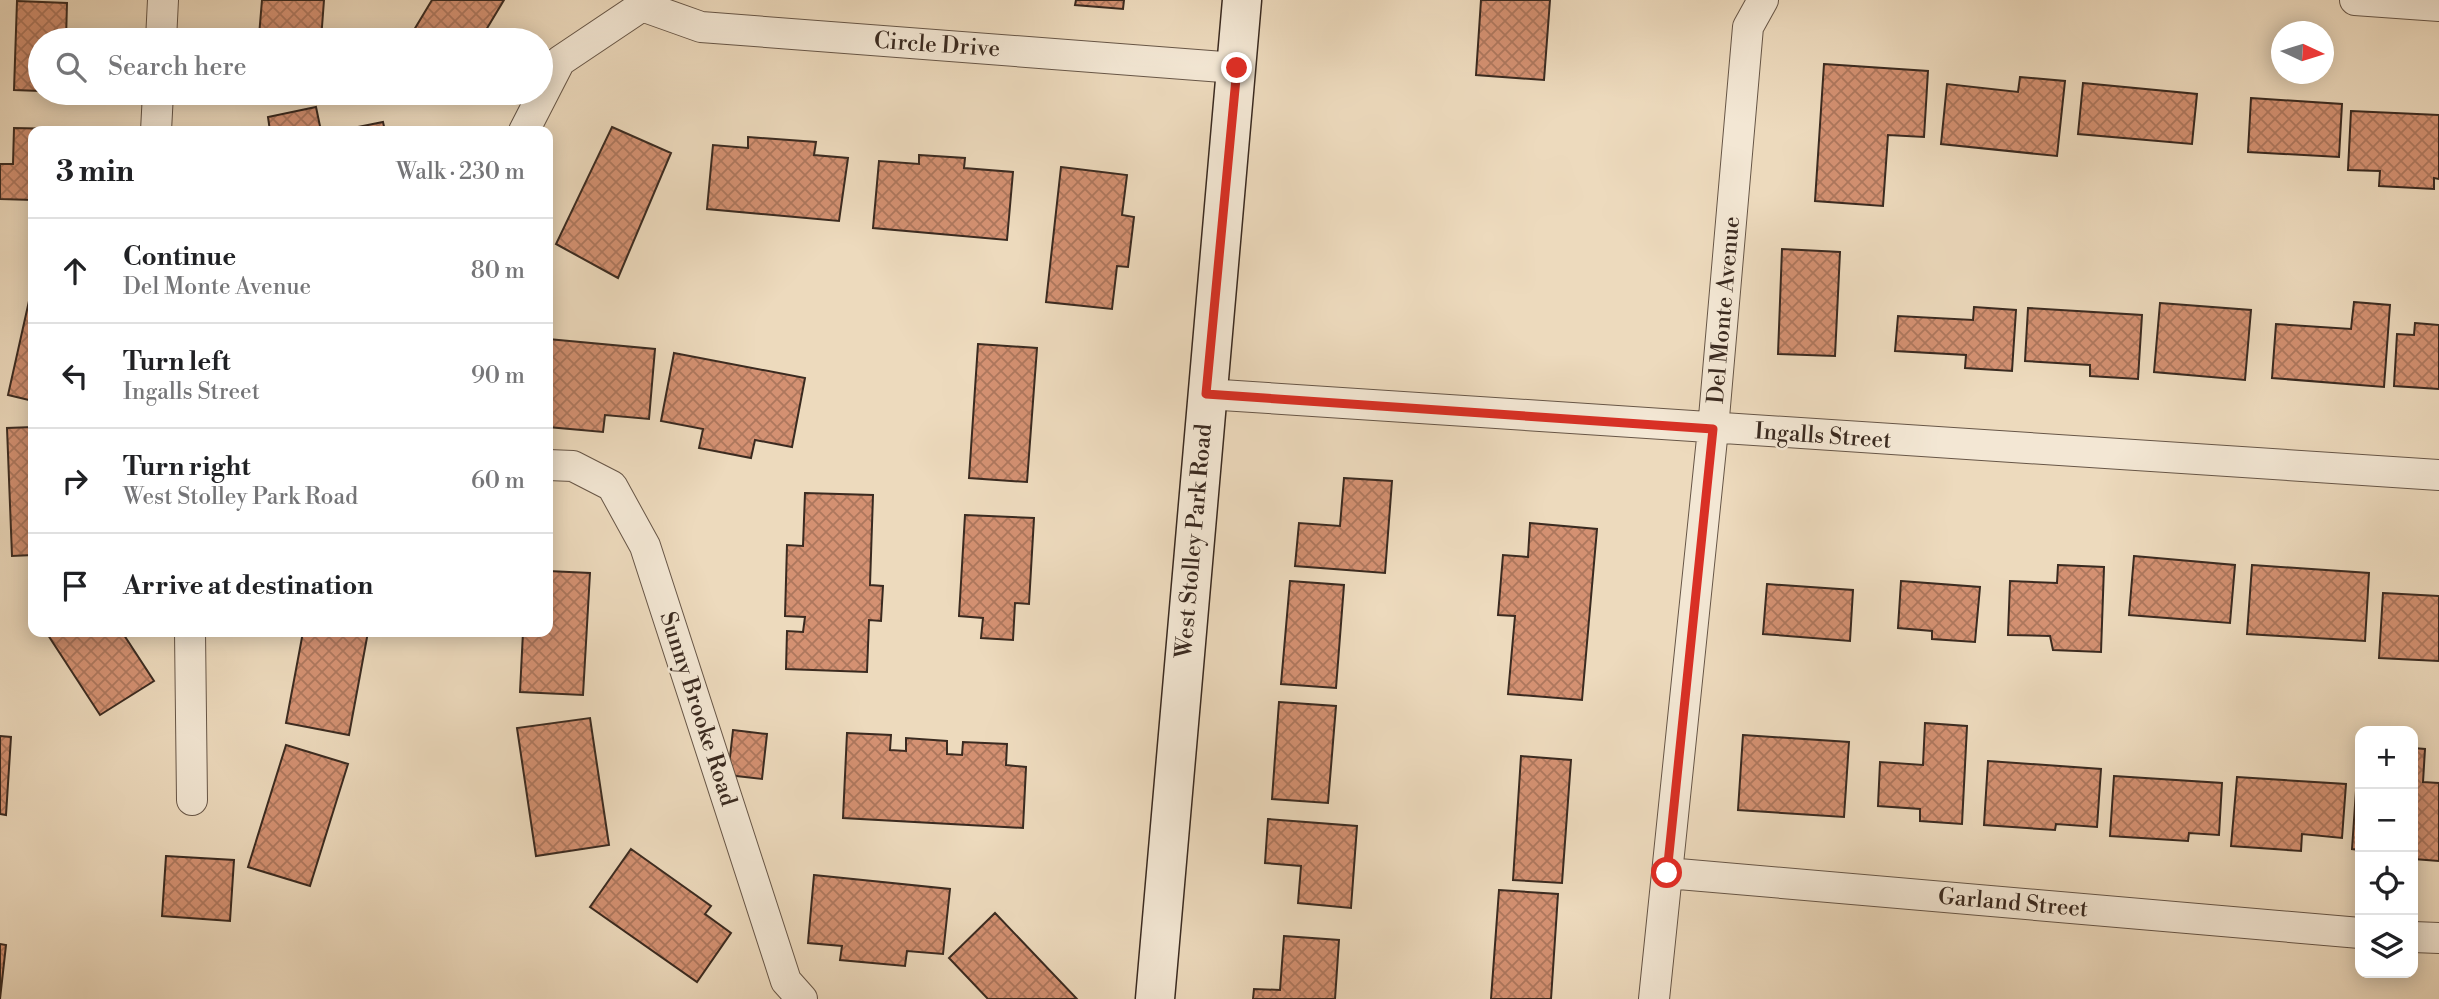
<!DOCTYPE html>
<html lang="en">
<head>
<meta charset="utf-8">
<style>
  body { margin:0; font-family:"Libre Bodoni",serif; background:#f6f6f6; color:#202124 }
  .controls { position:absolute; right:21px; bottom:21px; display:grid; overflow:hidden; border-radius:14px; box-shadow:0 4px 18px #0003 }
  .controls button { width:63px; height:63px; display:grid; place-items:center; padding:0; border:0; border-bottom:2px solid #e0e0e0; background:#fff; color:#202124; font:35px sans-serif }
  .compass { position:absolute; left:2271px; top:21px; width:63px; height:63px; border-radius:50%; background:#fff; box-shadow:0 4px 18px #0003; rotate:94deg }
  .stop { position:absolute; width:21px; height:21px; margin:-16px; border:5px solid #d93025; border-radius:50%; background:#fff }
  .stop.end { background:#d93025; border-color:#fff; box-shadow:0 2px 7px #0008 }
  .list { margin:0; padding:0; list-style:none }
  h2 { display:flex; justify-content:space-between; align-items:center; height:91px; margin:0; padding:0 28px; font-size:30px }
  h2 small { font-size:23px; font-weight:400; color:#757577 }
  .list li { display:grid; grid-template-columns:46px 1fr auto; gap:21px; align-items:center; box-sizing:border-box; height:105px; padding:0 28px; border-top:2px solid #e0e0e0 }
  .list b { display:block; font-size:26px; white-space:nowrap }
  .list p { margin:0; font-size:23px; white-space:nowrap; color:#757577 }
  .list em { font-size:23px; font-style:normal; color:#757577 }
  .icon { flex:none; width:38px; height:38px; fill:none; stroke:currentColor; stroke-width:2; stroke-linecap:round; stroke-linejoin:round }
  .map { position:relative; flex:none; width:2439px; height:999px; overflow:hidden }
  .search { position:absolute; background:#fff; box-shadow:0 4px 18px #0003; left:28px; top:28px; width:525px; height:77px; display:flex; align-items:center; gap:18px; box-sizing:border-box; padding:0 24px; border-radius:38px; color:#757577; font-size:26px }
  .panel { position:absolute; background:#fff; box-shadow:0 4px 18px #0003; left:28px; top:126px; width:525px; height:511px; border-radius:14px }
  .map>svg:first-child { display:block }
  .building { fill:url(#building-cross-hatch); stroke:#3a2a20; stroke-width:2 }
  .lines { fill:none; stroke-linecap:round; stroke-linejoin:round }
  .minor-casing { stroke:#675647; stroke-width:32 }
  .secondary-casing { stroke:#3a2a20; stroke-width:41 }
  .minor { stroke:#f3e7d4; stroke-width:30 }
  .secondary { stroke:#f3e7d4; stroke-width:38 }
  .route { stroke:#d93025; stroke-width:9 }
  .labels { text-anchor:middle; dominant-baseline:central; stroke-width:5; stroke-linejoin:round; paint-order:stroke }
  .street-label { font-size:23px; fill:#3a2a20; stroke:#f3e7d4 }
</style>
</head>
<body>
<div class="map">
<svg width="2439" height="999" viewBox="0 0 2439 999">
  <defs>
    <pattern id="building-cross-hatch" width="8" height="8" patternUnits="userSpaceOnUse" patternTransform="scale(1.75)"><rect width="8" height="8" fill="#d49172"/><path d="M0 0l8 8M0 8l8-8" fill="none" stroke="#ad775d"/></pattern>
  </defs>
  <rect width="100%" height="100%" fill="#eddabd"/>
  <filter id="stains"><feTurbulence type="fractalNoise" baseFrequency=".00286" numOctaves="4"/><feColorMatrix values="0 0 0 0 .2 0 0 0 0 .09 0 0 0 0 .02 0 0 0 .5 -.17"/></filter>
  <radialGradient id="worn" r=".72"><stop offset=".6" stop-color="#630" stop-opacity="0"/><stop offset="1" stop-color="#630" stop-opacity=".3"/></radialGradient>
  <path class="building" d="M262 0H324L321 40 259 36Z
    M432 0H504L480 40H419L411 35Z
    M1076 0H1124L1123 9 1075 5Z
    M1481 0H1550L1544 80 1476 75Z
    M17 1 67 3 66 40H40V91L14 90Z
    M1824 64 1928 71 1924 137 1888 135 1883 206 1815 201Z
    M2020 77 2065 81 2057 156 1941 144 1947 84 2018 92Z
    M2083 83 2197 94 2192 144 2078 134Z
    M2251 98 2342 104 2339 157 2248 152Z
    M316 107 321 131H270L268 117Z
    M2351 111 2439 115V179L2434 178V189L2379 186 2380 171 2348 170Z
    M383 122 385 131H338Z
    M612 127 671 153 618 278 556 244Z
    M14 128 60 129V131H33V200L0 199V164H13Z
    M748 137 816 142 814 155 848 158 839 221 707 209 713 145 748 148Z
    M919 155 965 158 964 168 1013 172 1007 240 873 228 879 161 919 164Z
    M1061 167 1127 175 1122 215 1134 217 1128 267 1117 266 1112 309 1046 302Z
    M1782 249 1840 252 1835 356 1778 354Z
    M33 283V401L8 395Z
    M2354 302 2390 305 2384 387 2272 378 2276 324 2351 329Z
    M2160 303 2251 310 2245 380 2154 372Z
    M1974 307 2016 310 2012 371 1965 368 1966 355 1895 351 1898 316 1973 320Z
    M2028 308 2142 315 2138 379 2090 376V365L2025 361Z
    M2415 323 2439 325V389L2394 386 2397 334 2414 335Z
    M548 339 655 349 649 419 605 415 603 432 548 427Z
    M978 344 1037 348 1027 482 969 478Z
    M674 353 805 378 792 447 755 440 751 458 699 448 703 429 661 421Z
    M33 427V555L12 556 7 428Z
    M1344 478 1392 481 1385 573 1295 566 1299 523 1340 526Z
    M805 493 873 495 870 585 883 586 881 621 869 620 867 672 786 669 787 631 803 632 805 617 785 616 787 545 803 546Z
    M965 515 1034 518 1029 604 1015 603 1013 640 981 638 983 618 959 616Z
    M1530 523 1597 529 1582 700 1508 694 1515 616 1498 615 1503 555 1528 557Z
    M2134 556 2235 565 2230 623 2129 615Z
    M2058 565 2104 567 2101 652 2053 650 2050 636 2008 635 2010 581 2057 583Z
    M2252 565 2369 573 2365 641 2247 634Z
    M548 571 590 573 583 695 520 692 523 632H548Z
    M1290 581 1344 585 1336 688 1281 684Z
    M1901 581 1980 587 1975 642 1932 639V631L1898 628Z
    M1767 584 1853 590 1850 641 1763 634Z
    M2383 593 2439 596V661L2379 658Z
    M46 632H122L154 681 100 715Z
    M303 632H368L349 735 286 723Z
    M1279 702 1336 706 1328 803 1272 799Z
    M590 718 609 845 536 856 517 728Z
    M1925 723 1967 726 1962 824 1920 821V809L1878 806 1880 762 1923 765Z
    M733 730 767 734 762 779 728 775Z
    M847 733 891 735 890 750 906 751V738L947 741V754L962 755 963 742 1007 744 1006 765 1026 767 1023 828 843 818Z
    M1743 735 1849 742 1844 817 1738 810Z
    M0 736 11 737 6 815 0 814Z
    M286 745 348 764 310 886 248 867Z
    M2413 748 2425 749 2423 782 2439 783V861L2414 859Z
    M1521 756 1571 760 1562 883 1513 880Z
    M1988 761 2101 769 2097 827 2056 824 2055 830 1984 825Z
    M2114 776 2222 783 2219 835 2189 833 2188 841 2110 836Z
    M2357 776H2360V850L2352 849Z
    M2237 777 2346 784 2342 838 2302 834 2301 851 2231 846Z
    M1268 819 1357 826 1351 908 1298 903 1301 866 1265 863Z
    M631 849 711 906 705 914 731 933 697 982 590 907Z
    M166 856 234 860 230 921 162 916Z
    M814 875 950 889 943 954 907 951 905 966 840 960 842 946 808 943Z
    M1499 890 1558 894 1551 999H1491Z
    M995 913 1077 999H988L949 958Z
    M1284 936 1339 940 1335 999H1253L1254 989 1280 990Z
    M0 944 6 945 0 999Z"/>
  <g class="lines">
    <defs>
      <path id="minor" d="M2355 0 2439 6
        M642 6 701 27 1236 68
        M161 40 163 0
        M156 131 158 93
        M524 131 560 61 642 6V0
        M1206 394 2439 475
        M548 465 573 466 612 486 645 546 786 981 802 999
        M190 632 192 800
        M1667 873 2360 933
        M2413 937 2439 938
        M1654 999 1713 429 1748 27 1763 0"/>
      <path id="secondary" d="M1155 999 1242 0"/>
    </defs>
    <use href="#minor" class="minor-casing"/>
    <use href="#secondary" class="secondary-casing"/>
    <use href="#minor" class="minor"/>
    <use href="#secondary" class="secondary"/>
  </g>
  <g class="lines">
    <path class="route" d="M1237 68 1206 394 1713 429 1667 873"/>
  </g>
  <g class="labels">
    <g class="street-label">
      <text transform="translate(937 45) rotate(4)">Circle Drive</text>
      <text transform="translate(1724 310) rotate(-85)">Del Monte Avenue</text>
      <text transform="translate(1823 436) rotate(4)">Ingalls Street</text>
      <text transform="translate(1194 541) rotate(-85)">West Stolley Park Road</text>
      <text transform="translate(698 709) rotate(72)">Sunny Brooke Road</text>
      <text transform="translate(2013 903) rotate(5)">Garland Street</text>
    </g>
  </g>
  <rect width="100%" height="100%" filter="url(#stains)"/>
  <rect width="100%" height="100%" fill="url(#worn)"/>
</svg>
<div class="controls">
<button>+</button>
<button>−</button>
<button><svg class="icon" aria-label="locate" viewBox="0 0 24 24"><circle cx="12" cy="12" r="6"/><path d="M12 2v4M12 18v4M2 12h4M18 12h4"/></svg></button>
<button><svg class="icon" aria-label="layers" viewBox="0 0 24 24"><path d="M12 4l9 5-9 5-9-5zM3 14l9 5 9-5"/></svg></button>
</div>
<svg class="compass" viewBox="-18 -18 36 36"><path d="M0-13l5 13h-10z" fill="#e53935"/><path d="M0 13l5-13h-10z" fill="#757577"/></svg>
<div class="stop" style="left:1667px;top:873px"></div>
<div class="stop end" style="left:1237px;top:68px"></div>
<div class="search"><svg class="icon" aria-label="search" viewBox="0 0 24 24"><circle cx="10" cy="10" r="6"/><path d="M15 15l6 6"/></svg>Search here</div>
<section class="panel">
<h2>3 min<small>Walk · 230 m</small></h2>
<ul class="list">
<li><svg class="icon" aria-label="ahead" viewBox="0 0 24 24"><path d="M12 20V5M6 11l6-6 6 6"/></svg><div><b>Continue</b><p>Del Monte Avenue</p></div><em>80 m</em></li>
<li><svg class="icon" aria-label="left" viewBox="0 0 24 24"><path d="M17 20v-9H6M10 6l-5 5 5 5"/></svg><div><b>Turn left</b><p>Ingalls Street</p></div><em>90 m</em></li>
<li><svg class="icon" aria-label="right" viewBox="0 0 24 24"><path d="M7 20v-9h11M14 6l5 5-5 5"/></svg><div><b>Turn right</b><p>West Stolley Park Road</p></div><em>60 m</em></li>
<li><svg class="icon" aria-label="arrive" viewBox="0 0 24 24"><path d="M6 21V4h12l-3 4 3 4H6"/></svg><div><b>Arrive at destination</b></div></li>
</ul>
</section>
</div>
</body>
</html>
